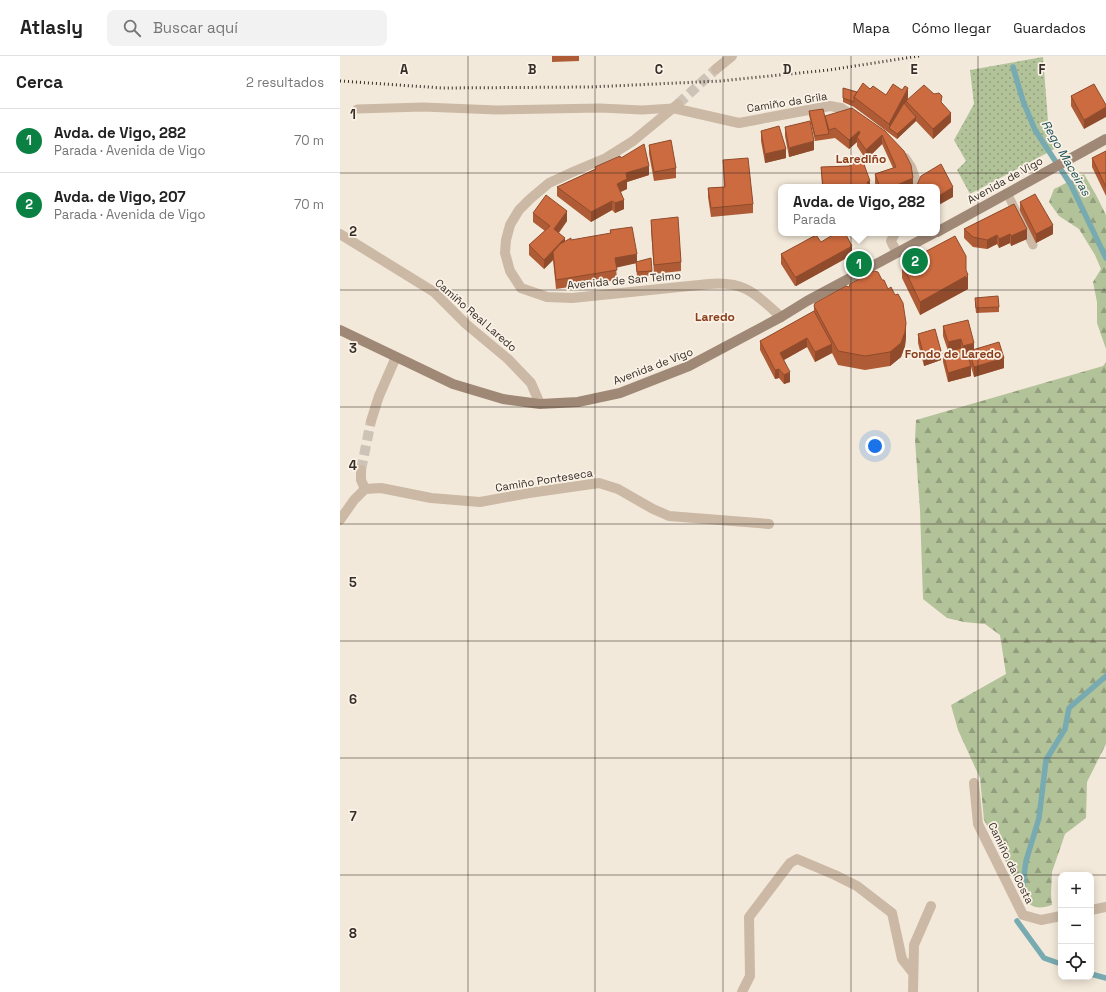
<!DOCTYPE html>
<html lang="es">
<head>
<meta charset="utf-8">
<style>
  body { margin:0; font-family:"Space Grotesk",sans-serif; background:#f2f2f2; color:#222 }
  .controls { position:absolute; right:12px; bottom:12px; display:grid; overflow:hidden; border-radius:8px; box-shadow:0 2px 10px #0003 }
  .controls button { width:36px; height:36px; display:grid; place-items:center; padding:0; border:0; border-bottom:1px solid #e0e0e0; background:#fff; color:#222; font:20px sans-serif }
  .you { position:absolute; left:535px; top:390px; width:14px; height:14px; margin:-10px; border:3px solid #fff; border-radius:50%; background:#1a73e8; box-shadow:0 0 0 6px #1a73e833 }
  .badge { display:grid; place-items:center; width:26px; height:26px; border-radius:50%; background:#0b8043; color:#fff; font-size:13px; font-weight:700 }
  .pin { position:absolute; translate:-50% -50%; border:2px solid #fff; box-shadow:0 1px 4px #0006 }
  .popup { position:absolute; left:438px; top:128px; width:162px; height:52px; box-sizing:border-box; display:grid; place-content:center; border-radius:8px; background:#fff; filter:drop-shadow(0 1px 3px #0005); font-size:13px; white-space:nowrap; color:#767676 }
  .popup b { font-size:15px; color:#222 }
  .popup::after { content:''; position:absolute; left:50%; top:100%; margin-left:-8px; border:8px solid transparent; border-top-color:#fff }
  .list { margin:0; padding:0; list-style:none }
  h2 { display:flex; justify-content:space-between; align-items:center; height:52px; margin:0; padding:0 16px; font-size:17px }
  h2 small { font-size:13px; font-weight:400; color:#767676 }
  .list li { display:grid; grid-template-columns:26px 1fr auto; gap:12px; align-items:center; box-sizing:border-box; height:64px; padding:0 16px; border-top:1px solid #e0e0e0 }
  .list b { display:block; font-size:15px; white-space:nowrap }
  .list p { margin:0; font-size:13px; white-space:nowrap; color:#767676 }
  .list em { font-size:13px; font-style:normal; color:#767676 }
  .icon { flex:none; width:22px; height:22px; fill:none; stroke:currentColor; stroke-width:2; stroke-linecap:round; stroke-linejoin:round }
  .map { position:relative; flex:none; width:766px; height:936px; overflow:hidden }
  header { display:flex; align-items:center; gap:24px; box-sizing:border-box; height:56px; padding:0 20px; background:#fff; border-bottom:1px solid #e0e0e0 }
  header strong { font-size:19px }
  nav { display:flex; gap:22px; margin-inline-start:auto; font-size:14px }
  .search { width:280px; height:36px; background:#f2f2f2; display:flex; align-items:center; gap:10px; box-sizing:border-box; padding:0 14px; border-radius:8px; color:#767676; font-size:15px }
  main { display:flex }
  aside { flex:1; background:#fff }
  .map>svg:first-child { display:block }
  .grass { fill:url(#grass-dots) }
  .forest { fill:url(#forest-firs) }
  .lines { fill:none; stroke-linecap:round; stroke-linejoin:round }
  .stream { stroke:#77abb1; stroke-width:5.5 }
  .minor-tunnel { stroke:#cdc3b6; stroke-width:10; stroke-dasharray:10 5; stroke-linecap:butt }
  .service { stroke:#cbb9a5; stroke-width:9 }
  .minor { stroke:#cbb9a5; stroke-width:10 }
  .tertiary { stroke:#cbb9a5; stroke-width:10 }
  .secondary { stroke:#9f8876; stroke-width:10 }
  .rail { stroke:#372d27; stroke-width:3; stroke-dasharray:1 3; stroke-linecap:butt }
  .wall { fill:#af5c36 }
  .shaded-wall { fill:#8f4b2c }
  .building { fill:#cc6b3f; stroke:#8f4b2c }
  .grid { fill:none; stroke:#372d27; stroke-width:1; stroke-opacity:0.55 }
  .labels { text-anchor:middle; dominant-baseline:central; stroke-width:3.5; stroke-linejoin:round; paint-order:stroke }
  .street-label { font-size:11px; fill:#372d27; stroke:#faf2e6 }
  .water-label { font-size:12px; font-style:italic; fill:#1a525a; stroke:#faf2e6 }
  .neighbourhood-label { font-size:12px; font-weight:bold; fill:#8a3e1c; stroke:#faf2e6 }
  .grid-label { font-size:13px; text-anchor:middle; font-weight:bold; fill:#372d27; stroke:#faf2e6; stroke-width:3.5; stroke-linejoin:round; paint-order:stroke }
</style>
</head>
<body>
<header>
<strong>Atlasly</strong>
<div class="search"><svg class="icon" aria-label="search" viewBox="0 0 24 24"><circle cx="10" cy="10" r="6"/><path d="M15 15l6 6"/></svg>Buscar aquí</div>
<nav><a>Mapa</a><a>Cómo llegar</a><a>Guardados</a></nav>
</header>
<main>
<aside>
<h2>Cerca<small>2 resultados</small></h2>
<ul class="list">
<li><span class="badge">1</span><div><b>Avda. de Vigo, 282</b><p>Parada · Avenida de Vigo</p></div><em>70 m</em></li>
<li><span class="badge">2</span><div><b>Avda. de Vigo, 207</b><p>Parada · Avenida de Vigo</p></div><em>70 m</em></li>
</ul>
</aside>
<div class="map">
<svg width="766" height="936" viewBox="0 0 766 936">
  <defs>
    <pattern id="grass-dots" width="8" height="8" patternUnits="userSpaceOnUse"><rect width="8" height="8" fill="#b2c299"/><path d="M2 2h.1M6 6h.1" fill="none" stroke="#929e7d" stroke-width="1.8" stroke-linecap="round"/></pattern>
    <pattern id="forest-firs" width="22" height="20" patternUnits="userSpaceOnUse"><rect width="22" height="20" fill="#b2c299"/><path d="M5 1l3.5 6h-7zM16 11l3.5 6h-7z" fill="#929e7d"/></pattern>
  </defs>
  <rect width="100%" height="100%" fill="#f3e9da"/>
  <path class="grass" d="M703 1 708 65 720 90 630 138 617 114 626 105 614 84 634 48 630 14Z"/>
  <path class="forest" d="M744 118 756 139 766 159V293L757 267V246L753 226 761 213 755 199 739 173 719 160 709 146 714 133Z
    M766 306V688L747 726 746 762 725 778 712 816 711 838 712 849C703 852 695 853 688 847L644 764 640 722 618 674 611 649 666 618 660 579 645 568 624 566 607 562 583 543 580 454 575 384 576 364 763 310Z"/>
  <g class="lines">
    <path class="stream" d="M673 11 683 45 695 74 731 129 766 202
      M682 835 686 805 699 762 706 704 725 673 729 652 766 620
      M677 865 704 902 721 908
      M751 918 766 922"/>
    <path class="minor-tunnel" d="M338 48 376 13
      M21 414 31 365"/>
    <path class="service" d="M17 53 83 51 157 54 260 52 302 54 333 52
      M667 137 693 189"/>
    <path class="minor" d="M333 52 399 67 490 50 501 52 516 62
      M565 102 571 111 577 128V131
      M555 177 551 185 557 197
      M0 178 94 236 126 268 168 303 191 327 200 348
      M31 365 39 340 56 301
      M21 414V424L25 433
      M0 464 14 444 25 433 41 432 91 442 140 446 189 437 259 427 278 433 313 453 329 460 429 468
      M634 727 638 768 683 859 701 864 721 860
      M751 854 766 851
      M402 936 410 920 409 861 450 807 457 803 495 819 517 830 552 857 562 903 573 917
      M573 936 574 889 591 850"/>
    <path class="tertiary" d="M376 13 392 0
      M338 48 293 85 266 102 235 115 209 127 190 143 179 154 170 169 166 184 165 197 170 215 181 232 207 241 232 242 369 228C405 225 416 238 441 261"/>
    <path class="secondary" d="M597 176 766 83
      M0 274 113 328 163 343 200 348 238 346 280 337 349 310 441 261 467 245 594 177"/>
    <path class="rail" d="M0 25 102 32 250 31 380 25 489 14 579 0"/>
  </g>
  <path class="wall" d="M212 0H239V5L212 6Z
    M754 28 744 73 731 50V40Z
    M503 32 517 36 530 33 546 39 568 42 567 44 602 48 611 66 593 83 576 65 557 83 514 51 503 46Z
    M469 55 485 63V60L545 75 573 131H536L535 127V118L553 112 542 88 526 104 517 90V86L509 93 495 82 475 85 469 59Z
    M445 71 474 94 449 101 445 80Z
    M421 75 446 102 425 107 421 85Z
    M309 89 336 112V122L314 125 309 98Z
    M766 95V140L752 111V102Z
    M281 102 309 119 287 126V133L281 136 284 153 275 157 272 154 251 166 217 140V131L255 113V111Z
    M383 104 413 148V157L371 161 368 141V132L384 131Z
    M515 104 530 131H482L481 111 510 110 515 107Z
    M680 146 713 178 696 187 680 155Z
    M674 148 687 183 671 190 670 187 659 192 657 188 647 193 633 191 624 182V173Z
    M193 157 227 165 219 177 225 186 270 178V174L297 206 312 215V219L297 221 296 207 276 211 277 224 216 233 213 204 204 213 189 199V189L205 175 193 166Z
    M311 164 341 206V215L314 218 311 173Z
    M481 186 512 199 456 230H455L441 208V198Z
    M562 208 628 233 580 259 562 222Z
    M635 247 659 251V256L636 257Z
    M474 250 566 281 565 290 561 301 550 310 525 314 498 309 492 297 475 306 467 291 444 304 450 326 444 328 439 322 435 323 420 294V285L474 255Z
    M603 270 634 293 664 312 634 321 629 304V298H627L631 320 608 326 603 306V297L608 295 603 280Z
    M578 278 601 304 584 310 578 287Z"/>
  <path class="shaded-wall" d="M568 32V42L551 74 549 72V68Z
    M766 51V61L744 73V64Z
    M611 57V66L593 83V73Z
    M576 61V65L557 83V78Z
    M519 75V84L517 81V86L509 93V84Z
    M542 79V88L526 104V94Z
    M474 85V94L449 101V92Z
    M446 93V102L425 107V98Z
    M309 110V119L287 126V133L277 137V128L286 117Z
    M573 122V131H557V129Z
    M530 125V131H527V126Z
    M613 131V141L597 150V141Z
    M284 144V153L275 157V147Z
    M272 145V154L251 166V156Z
    M227 155V165L214 182V173Z
    M713 169V178L696 187V178Z
    M687 173V183L671 190V180Z
    M670 178V187L659 192V183Z
    M657 179V188L647 193V184Z
    M225 182V191L213 196V204L204 213V204Z
    M512 190V199L456 230V221Z
    M297 198V207L275 212V202Z
    M626 200V221L628 219V233L580 259V246Z
    M566 267V281L565 290 561 301 550 310V296Z
    M467 282V291L440 306V297Z
    M621 283V292L608 296V286Z
    M634 287V296L629 295V298L623 299V290Z
    M492 288V297L475 306V296Z
    M601 295V304L584 310V300Z
    M664 302V312L634 321V311Z
    M631 310V320L608 326V317Z
    M439 313V322L435 323V314Z
    M450 316V326L444 328V319Z"/>
  <path class="building" d="M523 27 530 33 533 30 546 39 553 28 562 34 565 30 568 32 549 68 514 41Z
    M754 28 766 49V51L744 64 731 40Z
    M584 29 594 38 599 37 602 40 601 46 611 57 593 73 566 45Z
    M503 32 517 36 514 41V46L503 42Z
    M564 47 576 61 557 78 549 72Z
    M512 52 545 75 564 95 571 109 573 122 557 129 558 131H540L535 118 556 111 542 79 526 94 517 81 520 77 519 75 509 84 495 72 489 74 485 60Z
    M483 53 489 78 475 80 469 55Z
    M470 65 474 85 449 92 445 71Z
    M439 70 446 93 425 98 421 75Z
    M331 84 336 112 314 116 309 89Z
    M304 88 309 110 286 117 287 123 277 128 284 144 275 147 272 145 251 156 217 131 256 113 255 111 280 100 281 102Z
    M766 95V131L752 102Z
    M521 100 530 125 527 126 529 131H515L514 129 510 128V131H483L481 111 510 110V108L515 107V104Z
    M408 102 413 148 371 152 368 132 385 131 383 104Z
    M601 108 613 131 597 141V131H576L581 120Z
    M695 138 713 169 696 178 680 146Z
    M206 139 227 155 214 173 225 182 204 204 189 189 210 170 193 157Z
    M674 148 687 173 671 180 670 178 659 183 657 179 647 184 633 181 624 173Z
    M338 161 341 206 314 209 311 164Z
    M292 171 297 198 275 202 277 214 216 224 213 196 220 188 231 182V184L271 177 270 174Z
    M496 177H505L512 190 456 221H455L441 198 476 179 481 186Z
    M615 180 626 200V214L628 219 580 246 562 208Z
    M311 202 312 215 297 216 296 206Z
    M534 215 538 216 542 224H544L548 233 551 231 555 239 558 238 563 247 566 267 565 276 561 287 550 296 525 300 498 295 474 250 475 247 506 230 509 231 510 228Z
    M658 240 659 251 636 252 635 242Z
    M474 255 492 288 475 296 467 282 440 297 450 316 444 319 439 313 435 314 420 285Z
    M628 264 634 287 623 290 621 283 608 286 603 270Z
    M595 273 601 295 584 300 578 278Z
    M659 286 664 302 634 311 629 295Z
    M625 291 631 310 608 317 603 297Z"/>
  <path class="grid" d="M128 0V936M255 0V936M383 0V936M511 0V936M638 0V936M0 117H766M0 234H766M0 351H766M0 468H766M0 585H766M0 702H766M0 819H721M721 819H751M751 819H766"/>
  <g class="labels">
    <g class="street-label">
      <text transform="translate(447 46) rotate(-9)">Camiño da Grila</text>
      <text transform="translate(665 124) rotate(-29)">Avenida de Vigo</text>
      <text transform="translate(284 224) rotate(-5)">Avenida de San Telmo</text>
      <text transform="translate(136 259) rotate(41)">Camiño Real Laredo</text>
      <text transform="translate(313 310) rotate(-21)">Avenida de Vigo</text>
      <text transform="translate(204 424) rotate(-9)">Camiño Ponteseca</text>
      <text transform="translate(671 807) rotate(64)">Camiño da Costa</text>
    </g>
    <g class="water-label">
      <text transform="translate(726 102) rotate(60)">Rego Maceiras</text>
    </g>
    <g class="neighbourhood-label">
      <text x="521" y="103">Larediño</text>
      <text x="375" y="261">Laredo</text>
      <text x="613" y="298">Fondo de Laredo</text>
    </g>
  </g>
  <g class="grid-label">
    <text x="64" y="18">A</text>
    <text x="192" y="18">B</text>
    <text x="319" y="18">C</text>
    <text x="447" y="18">D</text>
    <text x="574" y="18">E</text>
    <text x="702" y="18">F</text>
    <text x="13" y="63">1</text>
    <text x="13" y="180">2</text>
    <text x="13" y="297">3</text>
    <text x="13" y="414">4</text>
    <text x="13" y="531">5</text>
    <text x="13" y="648">6</text>
    <text x="13" y="765">7</text>
    <text x="13" y="882">8</text>
  </g>
</svg>
<div class="controls">
<button>+</button>
<button>−</button>
<button><svg class="icon" aria-label="locate" viewBox="0 0 24 24"><circle cx="12" cy="12" r="6"/><path d="M12 2v4M12 18v4M2 12h4M18 12h4"/></svg></button>
</div>
<div class="you"></div>
<div class="pin badge" style="left:519px;top:208px">1</div>
<div class="popup"><b>Avda. de Vigo, 282</b>Parada</div>
<div class="pin badge" style="left:575px;top:205px">2</div>
</div>
</main>
</body>
</html>
